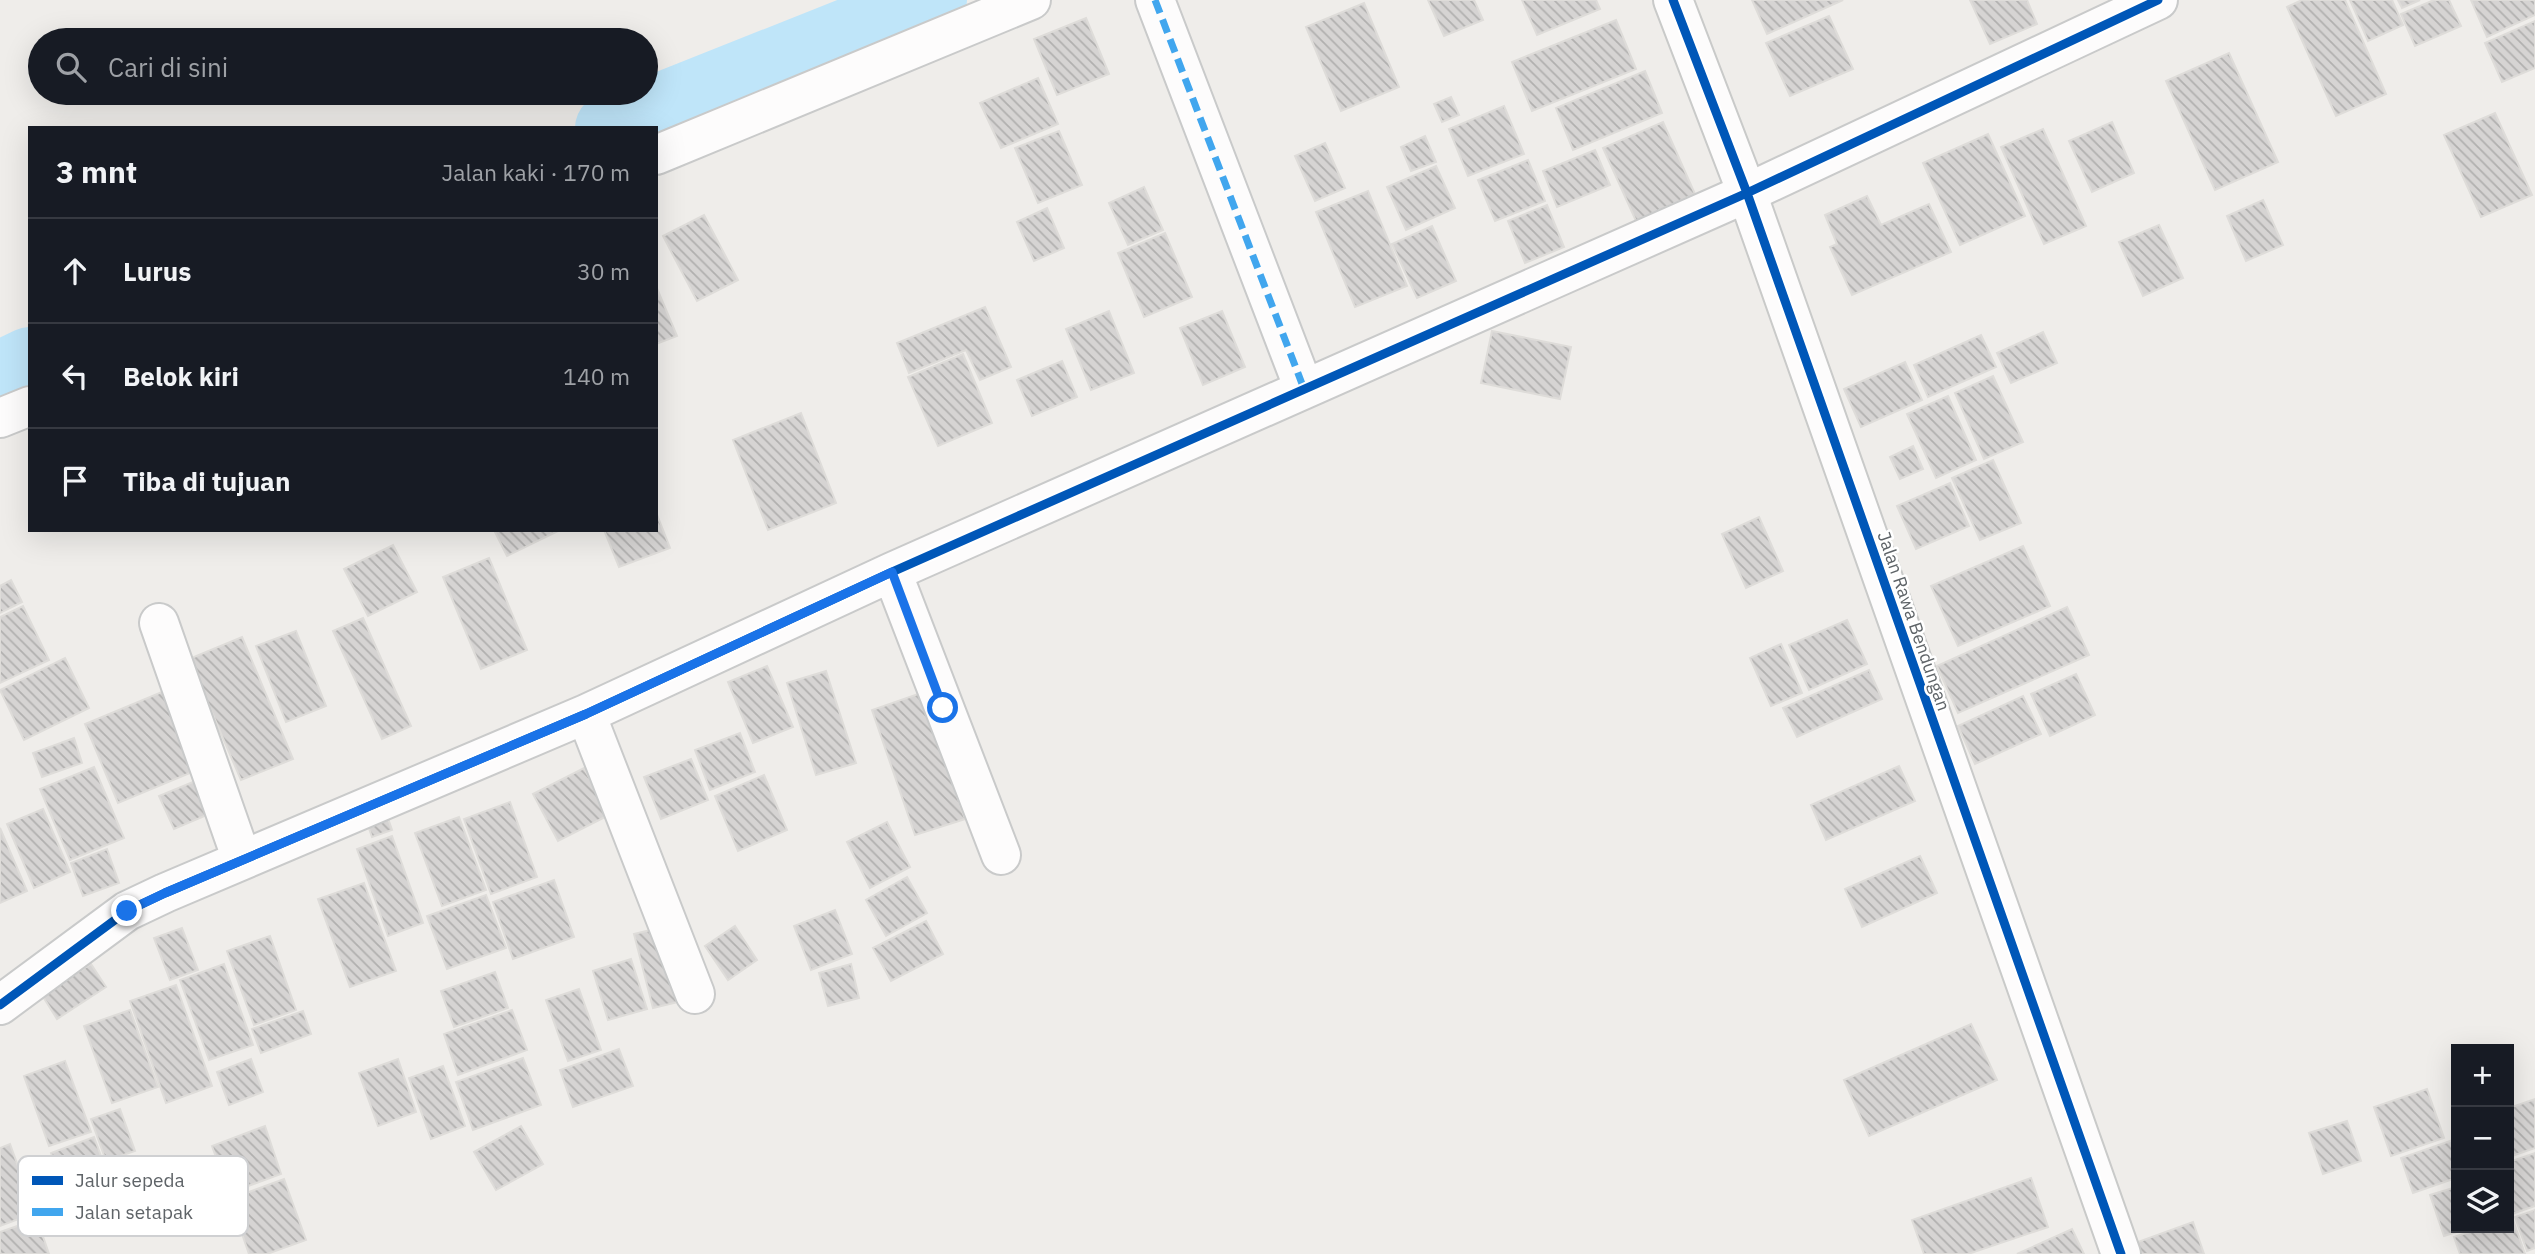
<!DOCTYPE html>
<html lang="id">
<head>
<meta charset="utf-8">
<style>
  body { margin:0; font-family:"IBM Plex Sans",sans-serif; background:#20242c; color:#f1f3f6 }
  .controls { position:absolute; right:21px; bottom:21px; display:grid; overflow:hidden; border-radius:0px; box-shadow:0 7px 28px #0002 }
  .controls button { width:63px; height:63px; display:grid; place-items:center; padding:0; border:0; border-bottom:2px solid #363941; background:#171b24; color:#f1f3f6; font:35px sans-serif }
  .stop { position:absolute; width:21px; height:21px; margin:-16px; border:5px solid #1a73e8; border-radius:50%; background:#fff }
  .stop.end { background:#1a73e8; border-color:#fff; box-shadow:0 2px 7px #0008 }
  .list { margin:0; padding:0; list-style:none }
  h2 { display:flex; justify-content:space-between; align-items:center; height:91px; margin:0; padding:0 28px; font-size:30px }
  h2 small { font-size:23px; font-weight:400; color:#9ea1a6 }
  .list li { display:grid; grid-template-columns:46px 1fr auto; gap:21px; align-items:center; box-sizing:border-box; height:105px; padding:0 28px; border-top:2px solid #363941 }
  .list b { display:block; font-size:26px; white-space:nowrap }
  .list em { font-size:23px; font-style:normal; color:#9ea1a6 }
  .icon { flex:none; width:38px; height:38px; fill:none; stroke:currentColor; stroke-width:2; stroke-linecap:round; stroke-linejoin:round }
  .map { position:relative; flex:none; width:2535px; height:1254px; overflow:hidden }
  .search { position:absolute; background:#171b24; box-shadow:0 7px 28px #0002; left:28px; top:28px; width:630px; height:77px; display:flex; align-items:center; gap:18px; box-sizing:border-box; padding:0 24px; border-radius:38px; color:#9ea1a6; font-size:26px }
  .panel { position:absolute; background:#171b24; box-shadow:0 7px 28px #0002; left:28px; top:126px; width:630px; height:406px; border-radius:0px }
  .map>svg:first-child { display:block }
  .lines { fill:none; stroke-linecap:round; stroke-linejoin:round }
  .river { stroke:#bfe5f9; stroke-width:70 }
  .building { fill:url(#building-back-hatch); stroke:#dedcd9; stroke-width:2 }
  .street-casing { stroke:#c9caca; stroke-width:42 }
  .secondary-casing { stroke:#c9cac9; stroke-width:42 }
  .street { stroke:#fdfcfc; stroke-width:38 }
  .secondary { stroke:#fdfcfc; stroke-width:38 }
  .quiet { stroke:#41a6ee; stroke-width:7; stroke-dasharray:14 7; stroke-linecap:butt }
  .cycleway-casing { stroke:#fff; stroke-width:13 }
  .cycleway { stroke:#0057b8; stroke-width:9 }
  .route { stroke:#1a73e8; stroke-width:9 }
  .labels { text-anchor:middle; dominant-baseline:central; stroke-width:5; stroke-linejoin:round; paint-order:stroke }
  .street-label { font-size:18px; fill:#5f6468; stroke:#fff }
  .key { fill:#fff; stroke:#cfd0d2; stroke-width:2 }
  .key-label { font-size:19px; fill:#5f6468 }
</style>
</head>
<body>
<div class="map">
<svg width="2535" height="1254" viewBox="0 0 2535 1254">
  <defs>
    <pattern id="building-back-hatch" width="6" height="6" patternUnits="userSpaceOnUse" patternTransform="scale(1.75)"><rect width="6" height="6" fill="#d6d4d3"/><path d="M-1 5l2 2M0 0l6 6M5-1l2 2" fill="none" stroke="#b1b0af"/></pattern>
  </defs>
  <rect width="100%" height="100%" fill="#efedea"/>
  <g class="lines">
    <path class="river" d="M610 128 932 0
      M0 376 30 362"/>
  </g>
  <path class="building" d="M1428 0H1474L1483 20 1444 36Z
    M1522 0H1596L1600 9 1537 35Z
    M1752 0H1843L1767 34Z
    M1970 0H2027L2037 24 1990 44Z
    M2302 0H2345L2386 94 2336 116 2287 7Z
    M2350 0H2392L2403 25 2368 41Z
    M2398 0H2420L2402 8Z
    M2434 0H2449L2461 26 2415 46 2401 14Z
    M2471 0H2535V15L2487 37Z
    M1364 3 1399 87 1341 111 1306 27Z
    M1829 16 1853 69 1790 96 1766 43Z
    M1086 18 1109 74 1057 95 1034 39Z
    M1616 20 1636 69 1532 111 1512 62Z
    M2535 21V68L2502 82 2485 43Z
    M2229 53 2278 162 2215 190 2166 81Z
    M1645 71 1662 113 1573 150 1556 108Z
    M1038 78 1058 124 1001 148 980 103Z
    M1451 97 1459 115 1442 122 1434 104Z
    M1504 106 1524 154 1468 176 1449 129Z
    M2495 113 2532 195 2481 217 2444 135Z
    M1663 122 1695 194 1636 221 1603 148Z
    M2112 122 2134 173 2092 192 2069 141Z
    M2043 129 2086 226 2044 244 2001 147Z
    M1059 131 1082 185 1038 203 1015 148Z
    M1988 134 2025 216 1960 245 1923 163Z
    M1425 136 1436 162 1411 171 1401 147Z
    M1325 143 1345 188 1315 201 1295 156Z
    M1595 150 1610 185 1557 207 1543 171Z
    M1528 160 1545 201 1495 221 1478 180Z
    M1436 166 1455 208 1406 230 1387 187Z
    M1144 187 1163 230 1128 245 1109 203Z
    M1368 191 1407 286 1355 307 1316 212Z
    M1867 196 1881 225 1929 204 1951 252 1852 295 1830 247 1837 244 1825 215Z
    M2263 200 2283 245 2246 261 2227 216Z
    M1547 205 1564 247 1525 263 1508 221Z
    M1047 208 1064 248 1034 261 1017 222Z
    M704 215 738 280 697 301 663 236Z
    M2159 225 2183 278 2143 296 2119 242Z
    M1432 226 1456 281 1417 298 1392 244Z
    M1165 233 1192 297 1144 317 1118 253Z
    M656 286 677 336 656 344Z
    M985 307 1011 367 980 380 966 350 909 373 897 343Z
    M1109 311 1134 373 1091 390 1066 329Z
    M1222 311 1245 367 1203 385 1180 328Z
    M1492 331 1571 347 1560 399 1481 383Z
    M2043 332 2057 363 2011 383 1997 353Z
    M1981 335 1996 367 1928 397 1914 365Z
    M963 354 992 423 938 446 908 377Z
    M1062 361 1077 397 1032 416 1017 380Z
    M1905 362 1922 400 1861 427 1844 389Z
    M1993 376 2023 442 1984 459 1955 393Z
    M1948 396 1976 460 1936 478 1907 414Z
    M801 413 836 503 768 530 733 440Z
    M1913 446 1923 469 1900 479 1890 457Z
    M1993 460 2021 523 1980 540 1952 478Z
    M1950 483 1969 526 1916 549 1897 506Z
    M656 512 670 548 619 567 604 530H656Z
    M1759 517 1783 571 1746 588 1722 534Z
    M494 530H560L507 556Z
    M393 545 417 592 368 616 344 569Z
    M2023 546 2050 606 1958 646 1931 586Z
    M489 558 527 650 481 669 443 577Z
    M11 580 22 602 0 613V586Z
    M23 606 49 660 0 683V617Z
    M2067 607 2089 655 1958 713 1937 666Z
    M363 618 411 726 382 739 333 631Z
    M1847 620 1867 664 1809 690 1789 645Z
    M296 631 326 706 286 722 256 646Z
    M242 637 293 759 241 780 189 659Z
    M1781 644 1802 693 1771 706 1750 658Z
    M65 658 89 708 24 740 0 690Z
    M767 666 793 727 753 743 728 682Z
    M1869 670 1882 699 1797 737 1783 708Z
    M826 671 856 763 816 775 787 683Z
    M2076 674 2095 715 2050 736 2031 694Z
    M169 689 202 768 118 803 85 724Z
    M921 693 965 819 915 835 872 710Z
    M2023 696 2041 734 1975 764 1958 726Z
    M740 733 755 772 710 790 695 750Z
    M74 738 82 763 42 777 33 753Z
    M691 759 708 800 661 819 644 777Z
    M1899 766 1915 801 1826 840 1811 805Z
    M94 767 124 838 70 860 40 789Z
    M584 768 609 815 558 841 533 794Z
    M764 775 787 830 738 851 715 796Z
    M200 779 214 812 174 829 159 796Z
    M510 802 537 877 491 894 464 819Z
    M384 807 392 830 372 837 364 814Z
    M43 809 70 872 34 888 7 824Z
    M459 817 486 890 442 906 415 833Z
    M887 822 910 867 870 888 847 842Z
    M0 828 27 891 0 903Z
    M392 836 423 923 388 936 357 849Z
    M107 849 119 883 83 896 71 863Z
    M1920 856 1937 893 1862 927 1845 889Z
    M907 877 927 913 886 936 866 900Z
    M554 880 574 937 513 959 493 902Z
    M364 883 396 971 350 987 318 899Z
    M486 895 506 948 447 969 427 916Z
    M835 910 852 954 811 970 794 926Z
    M926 921 943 954 891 981 873 948Z
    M735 926 757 960 728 980 705 946Z
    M663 927 682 1001 653 1008 634 934Z
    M182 928 198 970 170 980 154 938Z
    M270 936 296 1010 254 1025 227 951Z
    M631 959 647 1009 608 1020 593 971Z
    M91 964 106 987 57 1019 42 995Z
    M224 964 253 1045 209 1060 180 980Z
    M851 964 859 998 828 1006 819 973Z
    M495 972 508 1008 454 1027 441 991Z
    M176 985 212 1086 166 1103 130 1001Z
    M579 989 601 1050 568 1061 546 1000Z
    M130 1010 158 1087 112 1103 84 1026Z
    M512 1010 527 1050 458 1075 444 1034Z
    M303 1011 311 1034 261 1053 252 1029Z
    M1971 1024 1997 1080 1869 1136 1844 1080Z
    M619 1049 633 1086 573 1107 560 1070Z
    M523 1058 541 1105 473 1130 456 1082Z
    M251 1059 263 1092 229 1105 217 1072Z
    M398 1059 416 1112 378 1126 359 1073Z
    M65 1061 91 1132 49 1146 24 1076Z
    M443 1066 465 1126 431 1139 409 1078Z
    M2427 1089 2444 1138 2391 1156 2374 1107Z
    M2535 1099V1148L2509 1157V1108Z
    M120 1109 135 1151 106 1161 91 1119Z
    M2347 1121 2361 1161 2323 1174 2309 1133Z
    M265 1126 281 1174 229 1193 212 1146Z
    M521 1126 543 1164 496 1190 474 1152Z
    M94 1137 112 1186 69 1201 51 1153Z
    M2456 1139V1178L2413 1193 2401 1158Z
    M10 1144 35 1213 0 1226V1148Z
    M2535 1153V1206L2509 1215V1162Z
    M2031 1178 2048 1227 1968 1254H1924L1912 1220Z
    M284 1179 306 1240 267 1254H249L230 1199Z
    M2456 1187V1228H2469L2444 1236 2430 1195Z
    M2535 1210V1248L2527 1251 2515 1217Z
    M2512 1217 2525 1254H2460L2454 1237 2482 1228H2509V1218Z
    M37 1219 49 1254H0V1232Z
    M2193 1222 2204 1254H2139L2135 1243Z
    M2072 1229 2084 1254H2017Z"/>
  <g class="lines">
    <defs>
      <path id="street" d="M1155 0 1304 389
        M656 155 1031 0
        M0 418 30 406
        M892 572 1001 855
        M159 623 242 860
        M586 714 695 994
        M0 1005 127 911 165 893 586 714 892 572 1747 193 2158 0"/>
      <path id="secondary" d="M1673 0 1747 193 2121 1254"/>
    </defs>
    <use href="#street" class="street-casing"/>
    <use href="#secondary" class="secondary-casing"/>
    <use href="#street" class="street"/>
    <use href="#secondary" class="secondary"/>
    <path class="quiet" d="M1155 0 1304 389"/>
    <defs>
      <path id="cycleway" d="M1673 0 1747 193 2121 1254
        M0 1005 127 911 165 893 586 714 892 572 1747 193 2158 0"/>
    </defs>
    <use href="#cycleway" class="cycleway-casing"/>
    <use href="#cycleway" class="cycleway"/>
  </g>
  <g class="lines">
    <path class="route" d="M127 911 165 893 586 714 892 572 943 708"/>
  </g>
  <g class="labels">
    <g class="street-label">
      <text transform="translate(1914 621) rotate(71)">Jalan Rawa Bendungan</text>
    </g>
  </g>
  <rect x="18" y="1156" width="230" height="80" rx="10" class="key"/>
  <rect x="32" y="1176" width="31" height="9" fill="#0057b8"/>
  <rect x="32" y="1208" width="31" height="8" fill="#41a6ee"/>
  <g class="key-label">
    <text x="75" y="1187">Jalur sepeda</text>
    <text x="75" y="1219">Jalan setapak</text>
  </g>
</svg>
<div class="controls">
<button>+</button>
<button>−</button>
<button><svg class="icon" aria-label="layers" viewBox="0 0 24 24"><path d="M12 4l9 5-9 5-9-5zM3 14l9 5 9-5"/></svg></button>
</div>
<div class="stop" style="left:943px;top:708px"></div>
<div class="stop end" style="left:127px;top:911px"></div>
<div class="search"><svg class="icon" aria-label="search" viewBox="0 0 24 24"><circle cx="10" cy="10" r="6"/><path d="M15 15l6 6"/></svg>Cari di sini</div>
<section class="panel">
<h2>3 mnt<small>Jalan kaki · 170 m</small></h2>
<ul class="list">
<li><svg class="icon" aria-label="ahead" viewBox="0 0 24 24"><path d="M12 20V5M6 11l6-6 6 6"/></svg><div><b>Lurus</b></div><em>30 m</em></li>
<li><svg class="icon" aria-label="left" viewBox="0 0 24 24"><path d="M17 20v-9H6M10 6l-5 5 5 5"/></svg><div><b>Belok kiri</b></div><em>140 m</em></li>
<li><svg class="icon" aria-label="arrive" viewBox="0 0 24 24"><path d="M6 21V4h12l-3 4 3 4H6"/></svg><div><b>Tiba di tujuan</b></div></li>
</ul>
</section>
</div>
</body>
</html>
